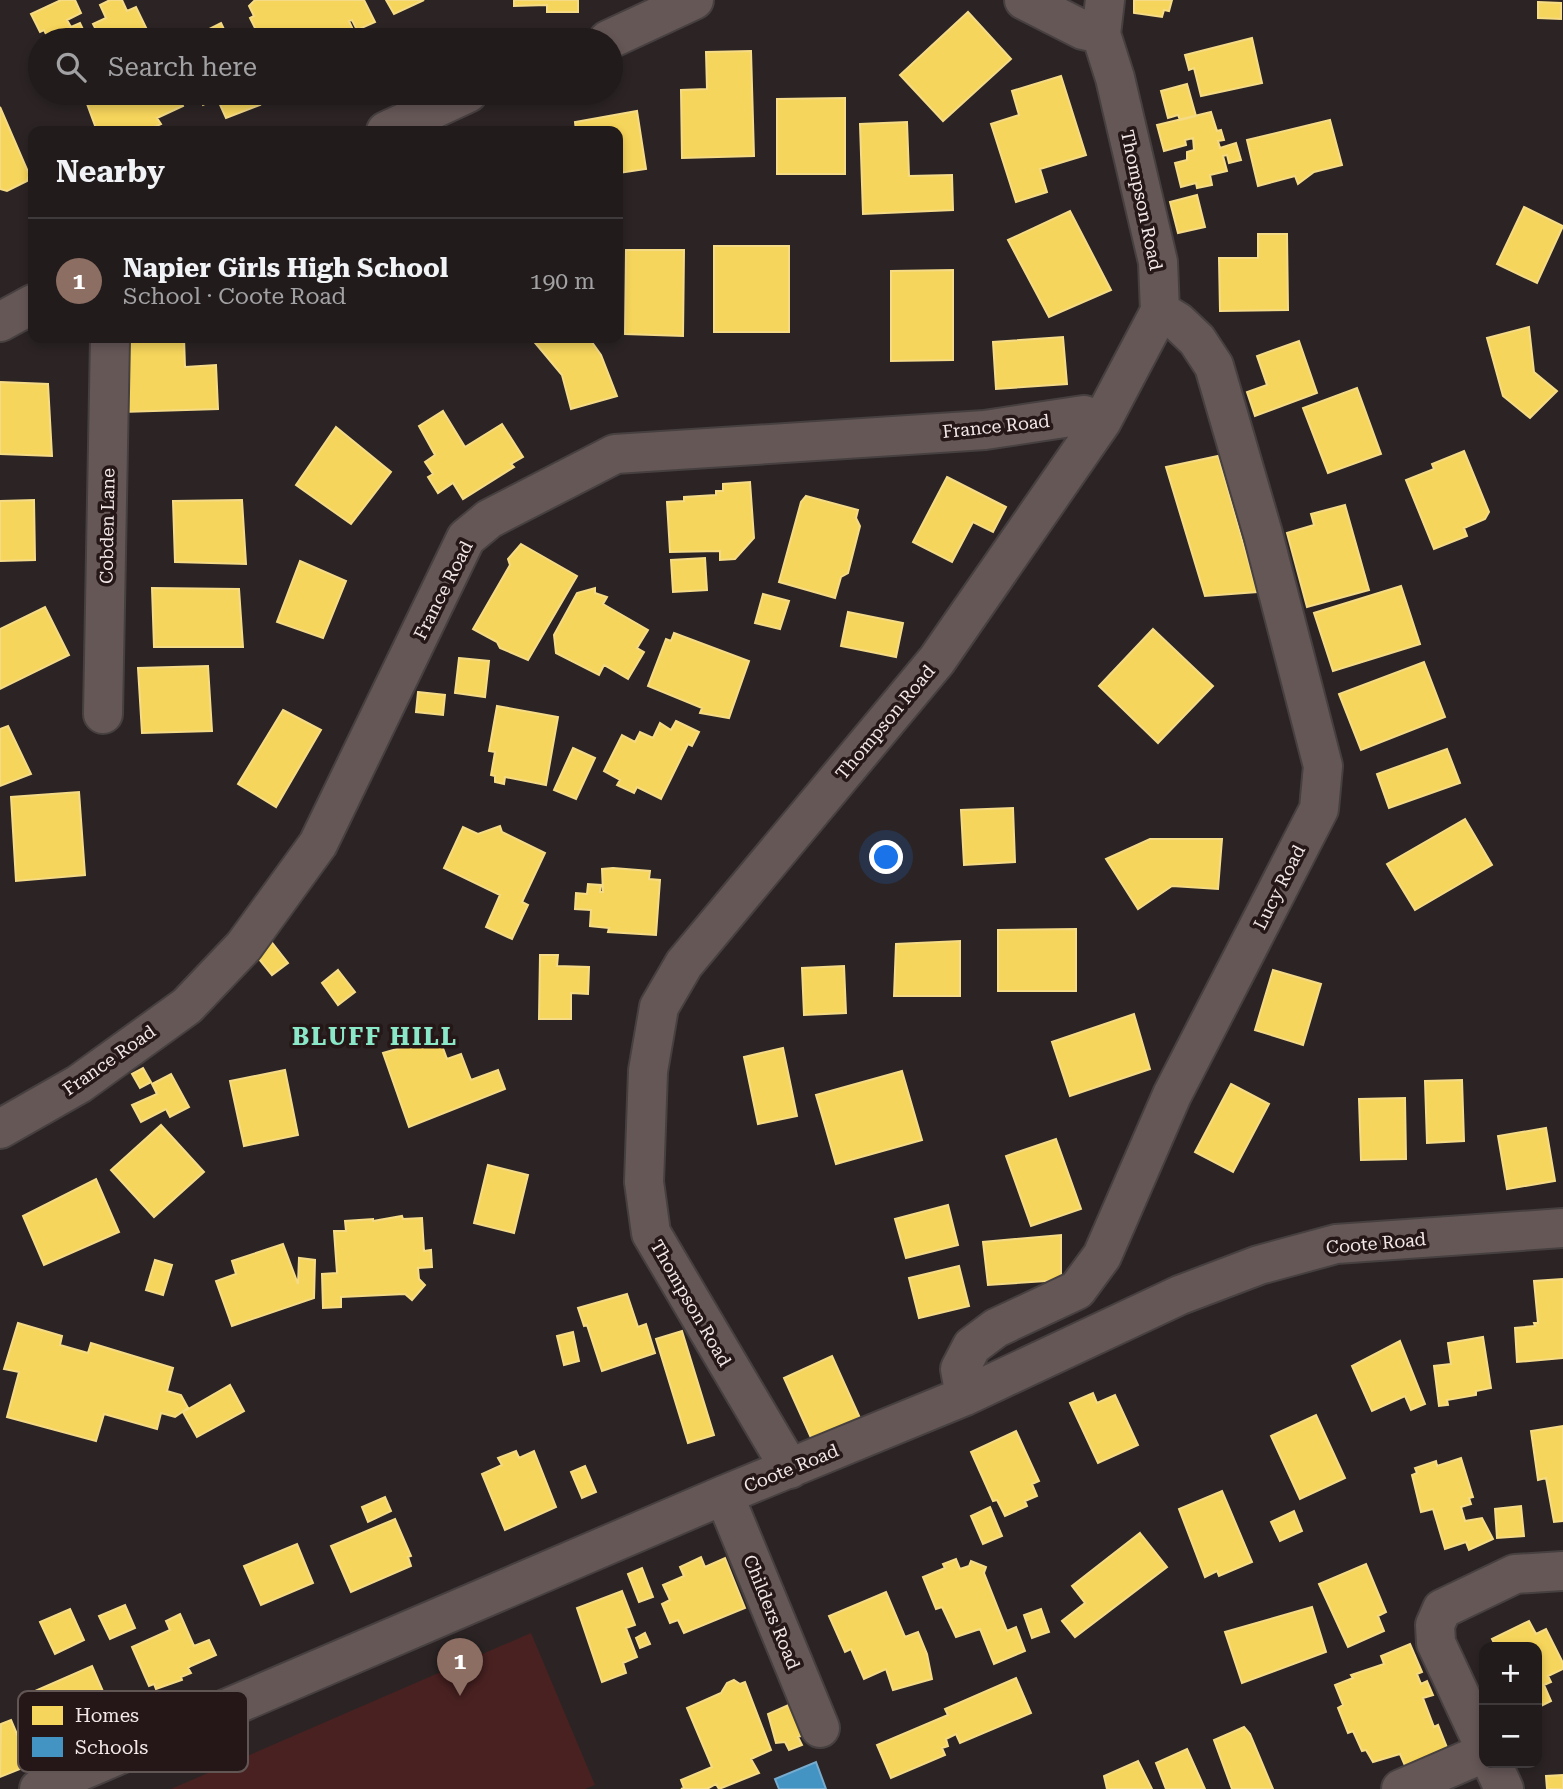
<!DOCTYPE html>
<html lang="en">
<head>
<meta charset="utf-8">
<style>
  body { margin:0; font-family:"Roboto Serif",serif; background:#292424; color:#f1f3f6 }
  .controls { position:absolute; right:21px; bottom:21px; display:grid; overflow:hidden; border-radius:14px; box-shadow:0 4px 10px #0003 }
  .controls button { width:63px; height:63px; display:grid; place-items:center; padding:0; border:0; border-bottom:2px solid #3e393a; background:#211b1b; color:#f1f3f6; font:35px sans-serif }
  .you { position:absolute; left:887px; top:858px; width:24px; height:24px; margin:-18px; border:5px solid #fff; border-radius:50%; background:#1a73e8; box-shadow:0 0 0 10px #1a73e833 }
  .badge { display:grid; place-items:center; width:46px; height:46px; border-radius:50%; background:#ada3a3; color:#fff; font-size:23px; font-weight:700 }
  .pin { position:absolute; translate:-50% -58px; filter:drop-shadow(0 2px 4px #0008) }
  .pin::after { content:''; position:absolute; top:37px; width:24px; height:21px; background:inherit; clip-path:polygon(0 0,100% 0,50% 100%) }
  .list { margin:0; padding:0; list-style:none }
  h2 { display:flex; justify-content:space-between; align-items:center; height:91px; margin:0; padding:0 28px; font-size:30px }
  h2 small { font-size:23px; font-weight:400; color:#a2a1a3 }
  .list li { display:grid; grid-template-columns:46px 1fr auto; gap:21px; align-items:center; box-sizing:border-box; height:126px; padding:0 28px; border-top:2px solid #3e393a }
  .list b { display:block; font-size:26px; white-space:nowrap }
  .list p { margin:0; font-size:23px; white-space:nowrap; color:#a2a1a3 }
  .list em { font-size:23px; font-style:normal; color:#a2a1a3 }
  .icon { flex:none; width:38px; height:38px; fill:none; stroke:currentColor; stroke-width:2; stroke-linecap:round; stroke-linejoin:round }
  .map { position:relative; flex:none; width:1563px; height:1789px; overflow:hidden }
  .search { position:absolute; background:#211b1b; box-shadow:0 4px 10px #0003; left:28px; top:28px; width:595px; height:77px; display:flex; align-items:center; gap:18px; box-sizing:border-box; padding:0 24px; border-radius:38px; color:#a2a1a3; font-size:26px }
  .panel { position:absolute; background:#211b1b; box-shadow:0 4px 10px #0003; left:28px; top:126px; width:595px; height:217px; border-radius:14px }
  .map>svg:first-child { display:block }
  .green { fill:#492121 }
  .homes { fill:#f6d55c; stroke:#f5db86; stroke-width:2 }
  .schools { fill:#4393c3; stroke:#78acce; stroke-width:2 }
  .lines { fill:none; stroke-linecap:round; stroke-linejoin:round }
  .minor-casing { stroke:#474040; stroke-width:42 }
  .minor { stroke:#665757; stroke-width:38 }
  .labels { text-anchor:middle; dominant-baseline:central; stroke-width:7; stroke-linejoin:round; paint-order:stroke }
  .street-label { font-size:18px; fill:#f2e8e7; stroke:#251717 }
  .district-label { font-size:24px; font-weight:bold; letter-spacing:2px; fill:#8ae7c8; stroke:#251717 }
  .key { fill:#251717; stroke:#625655; stroke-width:2 }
  .key-label { font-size:19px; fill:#f2e8e7 }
</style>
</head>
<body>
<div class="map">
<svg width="1563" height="1789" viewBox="0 0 1563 1789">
  <rect width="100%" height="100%" fill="#2c2424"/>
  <path class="green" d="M531 1633 595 1785 585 1789H171Z"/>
  <path class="homes" d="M61 0H75L81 13 67 20 71 27 80 23 88 40H49L44 30 40 32 31 14Z
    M110 0H122L127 11 136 7 152 40H94L100 37 93 24 106 18 100 5Z
    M255 0H364L375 22 357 30 352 20 349 21 354 32 345 40H261L250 18 254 16 249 6Z
    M386 0H424L394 14Z
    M514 0H578V12H547V5L514 6Z
    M1134 0H1172L1169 11 1164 10 1162 17 1134 13Z
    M1538 2 1561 3V19L1538 18Z
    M968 12 1011 59 943 121 900 75Z
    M221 23 229 40H196L195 36Z
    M1252 38 1262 83 1201 96 1194 68 1189 70 1185 55Z
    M751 51 754 156 682 158 681 90 707 89 706 52Z
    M1061 76 1086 155 1040 169 1047 192 1016 202 991 124 1019 115 1012 91Z
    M1187 84 1196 116 1180 120 1178 115 1168 118 1161 91Z
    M83 93H177L183 106 157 118 161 124 146 131H97Z
    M198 93H254L260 105 226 118 217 98 203 105Z
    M845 98V174H777V99Z
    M0 107 29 174 27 181 7 191 0 189Z
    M637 111 646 169 618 173V131H576L575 122Z
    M1211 112 1217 131 1221 130 1224 140 1218 141 1220 148 1236 143 1241 160 1229 163 1227 155 1223 156 1227 171 1210 175 1212 185 1197 188 1196 183 1181 187 1175 163 1187 160V152L1194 150 1193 138 1185 140 1186 145 1164 151 1157 125Z
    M1330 120 1342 165 1314 172 1298 184 1295 176 1258 186 1247 140Z
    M907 122 909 176 952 175 953 210 863 214 860 124Z
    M1197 195 1205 227 1178 233 1170 202Z
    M1524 207 1563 226 1537 283 1497 264Z
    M1070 211 1111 290 1049 317 1008 240Z
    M1258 234H1287L1288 310 1220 311 1219 258H1258Z
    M714 246H789V332H714Z
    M626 250H684L683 336 625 334Z
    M953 270V360L891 361V271Z
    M1529 327 1534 372 1557 391 1530 418 1503 396 1487 338Z
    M1063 337 1067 384 996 389 993 342Z
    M118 338H184L185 367 216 365 218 409 122 412Z
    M531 338H589L601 355 617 396 571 409 562 375Z
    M1299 341 1317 393 1255 416 1247 392 1267 385 1257 356Z
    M0 382 48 384 52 456 0 454Z
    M1357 388 1381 454 1328 473 1303 408Z
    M443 411 465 447 502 424 523 457 511 464 514 467 463 499 453 483 438 493 428 477 433 474 425 462 435 455 419 426Z
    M336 427 391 472 351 524 296 485Z
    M1464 451 1489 512 1485 519 1464 528 1467 536 1434 549 1406 480 1434 469 1432 464Z
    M1218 456 1257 592 1205 596 1166 467Z
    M947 477 1006 507 993 532 973 522 952 562 913 542Z
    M750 482 754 538 735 559 720 560V551L670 552 667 502 684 501V497L716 495V491H723V484Z
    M806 496 858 510 856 518 860 526 848 573 841 577 835 598 779 582 801 502Z
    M34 500 35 560 0 561V501Z
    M242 500 246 564 175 562 173 501Z
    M1345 505 1369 590 1307 607 1287 533 1314 525 1311 514Z
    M521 544 577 576 528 660 500 648 497 642 473 629 510 565 508 559Z
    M705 558 707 590 673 592 671 560Z
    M300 561 346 581 323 638 277 622Z
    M1401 586 1420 644 1333 671 1314 613Z
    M152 588 239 589 243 647H154Z
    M595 588V593L607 597 603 604 648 630 637 648 644 652 628 679 604 665 599 675 556 653 554 635 577 593Z
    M763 594 789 601 780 629 755 623Z
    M45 607 69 655 0 689V629Z
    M848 612 903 623 896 657 841 646Z
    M1153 629 1213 686 1158 743 1099 686Z
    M674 633 749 661 729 718 700 713 702 708 648 686 666 639 671 641Z
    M459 658 489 661 485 697 455 693Z
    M1424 662 1445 717 1361 750 1339 694Z
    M208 666 212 731 142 733 138 668Z
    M418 692 445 695 443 715 416 712Z
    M497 706 558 717 546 785 505 777 504 784 495 782V776L491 775 495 752 489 751Z
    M283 710 321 730 276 807 238 784Z
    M676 721 699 732 692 746 688 744 661 799 637 787 634 793 617 785 620 780 604 771 622 735 635 742 640 732 653 738 660 723 671 730Z
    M8 726 31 774 0 786V729Z
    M573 748 595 758 576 799 554 790Z
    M1447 749 1460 783 1389 808 1377 774Z
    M79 792 85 875 16 881 11 797Z
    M1013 808 1015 862 964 865 961 810Z
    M1465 819 1492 865 1415 910 1387 864Z
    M500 826 502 832 545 853 522 902 528 905 512 939 486 927 500 895 444 868 463 827 478 834Z
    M1150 839H1222L1218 889 1172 886 1138 909 1106 859Z
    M613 868 650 871 649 879 660 880 656 935 608 932 609 928 590 926 591 910 575 909 576 893 587 894 588 884 601 885 600 892H603L602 869Z
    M1076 929V991H998V930Z
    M270 940 288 963 272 975 254 953Z
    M960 941V996H894L896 944Z
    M540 955H558L557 966 589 967 588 994 571 993V1019H539Z
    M844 966 846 1013 804 1015 802 968Z
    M338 970 355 992 338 1005 322 983Z
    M1273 970 1321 984 1303 1045 1255 1030Z
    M1134 1014 1150 1069 1070 1096 1052 1042Z
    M439 1037 447 1059 461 1054 471 1080 498 1070 505 1089 409 1127 383 1053Z
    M783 1048 797 1116 758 1124 744 1057Z
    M143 1068 151 1082 140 1088 132 1074Z
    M285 1070 298 1135 244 1146 230 1081Z
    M902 1071 922 1140 836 1164 816 1095Z
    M171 1074 189 1107 170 1117 166 1109 141 1122 132 1105 157 1094 152 1084Z
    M1462 1080 1464 1141 1427 1143 1425 1081Z
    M1231 1084 1269 1104 1233 1172 1195 1152Z
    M1405 1098 1406 1159 1361 1160 1359 1099Z
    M161 1125 204 1172 154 1217 111 1170Z
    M1546 1128 1555 1181 1507 1189 1498 1136Z
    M1056 1139 1081 1209 1031 1226 1006 1156Z
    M488 1165 528 1175 514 1233 474 1223Z
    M96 1179 119 1232 44 1265 23 1216Z
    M948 1205 958 1245 906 1258 895 1219Z
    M402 1216 403 1219 422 1218 424 1251 431 1250 432 1267 418 1268 419 1279 425 1285 412 1300 405 1294 341 1297V1307L323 1308 322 1274 337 1273 334 1231H346L345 1221 373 1219V1221Z
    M1061 1235V1280L988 1285 983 1242Z
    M283 1244 298 1284 299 1258 315 1260 314 1298 232 1326 216 1281 236 1274 232 1261Z
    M155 1260 172 1265 163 1295 146 1290Z
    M959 1266 969 1306 919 1318 909 1278Z
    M1563 1279V1358L1517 1362 1515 1328 1535 1326 1534 1323H1538L1534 1281Z
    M627 1294 638 1327 646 1324 655 1353 602 1371 587 1325 584 1326 578 1308Z
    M18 1323 62 1336 60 1345 88 1353 91 1343 173 1368 167 1391 181 1395 188 1408 175 1417 161 1413 157 1429 104 1414 96 1441 7 1417 19 1372 4 1369Z
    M682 1331 714 1435 688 1443 656 1339Z
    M573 1332 579 1361 564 1365 557 1336Z
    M1483 1337 1491 1388 1476 1391V1395L1447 1400 1448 1405 1439 1406 1434 1366 1451 1364 1448 1343Z
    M1400 1341 1425 1404 1411 1410 1405 1396 1372 1411 1352 1366Z
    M832 1356 860 1418 812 1440 784 1378Z
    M230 1385 244 1411 197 1437 183 1412Z
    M1093 1393 1097 1403 1115 1395 1138 1445 1098 1463 1070 1403Z
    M1316 1415 1345 1478 1300 1499 1271 1436Z
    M1563 1426V1521L1554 1522 1546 1478 1538 1480 1531 1431Z
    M1016 1431 1039 1481 1032 1484 1037 1496 1025 1501 1027 1506 1005 1516 997 1500 993 1501 971 1452Z
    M516 1451 519 1458 534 1451 556 1507 505 1530 482 1474 502 1465 498 1458Z
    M1461 1458 1473 1497 1469 1498 1471 1504 1461 1507 1465 1521 1482 1518 1493 1539 1469 1550 1466 1542 1445 1549 1433 1509 1421 1512 1412 1475 1417 1473 1415 1468 1436 1461 1437 1466Z
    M585 1466 596 1492 582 1498 571 1472Z
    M1222 1491 1252 1562 1219 1576 1217 1571 1205 1577 1179 1509Z
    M385 1497 391 1511 368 1522 362 1507Z
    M1521 1506 1524 1536 1497 1538 1495 1509Z
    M990 1507 1002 1536 983 1544 971 1516Z
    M1294 1511 1302 1531 1280 1541 1271 1522Z
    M395 1519 411 1556 408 1557 411 1566 351 1592 331 1546Z
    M1140 1533 1167 1567 1075 1637 1062 1621 1085 1603 1072 1586Z
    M297 1544 313 1583 261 1605 244 1566Z
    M701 1557 705 1567 725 1558 745 1608 684 1633 678 1620 670 1623 662 1604 670 1600 663 1585 684 1576 680 1567Z
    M956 1559 960 1569 969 1566 971 1561 986 1567 984 1573 1007 1631 1016 1627 1025 1651 994 1664 980 1629 956 1637 942 1607 936 1609 923 1577 945 1568 943 1564Z
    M1366 1564 1386 1612 1378 1616 1384 1631 1348 1647 1319 1584Z
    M642 1568 653 1597 639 1602 628 1574Z
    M622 1591 635 1625 626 1628 637 1657 623 1663 626 1673 602 1682 577 1608Z
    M886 1592 905 1637 918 1632 927 1654 932 1679 893 1690 886 1669 864 1679 851 1649 845 1652 829 1616Z
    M125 1605 135 1628 110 1639 99 1616Z
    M1312 1607 1326 1652 1242 1683 1225 1632Z
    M70 1609 84 1640 55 1654 40 1622Z
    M1041 1609 1049 1632 1032 1638 1024 1615Z
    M180 1614 194 1646 209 1640 216 1655 191 1666 188 1668 191 1673 181 1677 182 1680 156 1689 154 1684 149 1686 132 1647 170 1630 166 1621Z
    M1529 1621 1536 1634 1546 1629 1563 1663V1669L1548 1676 1551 1682 1544 1685 1551 1701 1537 1708V1647H1496L1492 1639Z
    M645 1633 650 1644 640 1648 636 1638Z
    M1410 1644 1422 1672 1417 1674 1421 1684 1427 1681 1433 1695 1423 1698 1434 1727 1438 1725 1448 1750 1406 1768 1400 1754 1373 1762 1366 1750 1362 1751 1353 1731 1348 1733 1338 1708 1343 1705 1335 1685 1353 1678 1351 1675 1384 1664 1381 1656Z
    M92 1666 108 1703 105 1704 107 1709 88 1721 87 1718 74 1724 72 1718 68 1720 67 1716 50 1724 35 1691Z
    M1016 1678 1031 1713 960 1743 956 1734 946 1739 948 1746 942 1748 945 1755 891 1778 877 1745 948 1715 945 1709Z
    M734 1680 740 1684 745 1682 771 1750 751 1759 759 1773 719 1789 716 1784 707 1789H681L684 1788 681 1780 712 1767 687 1708 721 1693 727 1683Z
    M793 1703 809 1733 798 1737 802 1745 789 1750 785 1742 776 1743 768 1714Z
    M11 1720 30 1765 0 1777 1 1724Z
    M1244 1727 1250 1734 1273 1789H1232L1214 1740Z
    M1187 1749 1205 1789H1166L1156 1763Z
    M1138 1761 1152 1789H1107L1104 1776Z
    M1563 1775V1789H1547L1546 1776Z"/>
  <path class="schools" d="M816 1762 826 1789H779L775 1779Z"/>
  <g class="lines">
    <defs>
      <path id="minor" d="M1101 34 1105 0
        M608 40 694 0
        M386 131 468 93
        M0 322 33 304
        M103 714 110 338
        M0 1129 79 1084 187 1006 244 946 318 844 466 538 489 519 615 454 985 430 1084 415 1102 421
        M965 1396 960 1369 972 1346 996 1328 1077 1290 1102 1256 1172 1095 1319 809 1323 766 1263 534 1214 366 1197 340 1178 322 1160 311
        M790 1469 651 1233 644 1182 648 1071 659 1007 684 964 937 660 1102 421 1160 311 1158 262 1115 78 1101 34 1083 30 1024 0
        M724 1495 820 1728
        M1484 1746 1436 1643 1435 1625 1442 1609 1515 1574 1563 1571
        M1492 1763 1504 1789
        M39 1789 724 1495 965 1396 1180 1295 1259 1265 1336 1244 1563 1228
        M1401 1789 1484 1753"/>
    </defs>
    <use href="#minor" class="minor-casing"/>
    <use href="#minor" class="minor"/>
  </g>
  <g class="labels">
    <g class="street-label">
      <text transform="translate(1142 200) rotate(78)">Thompson Road</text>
      <text transform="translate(996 426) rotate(-6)">France Road</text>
      <text transform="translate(107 526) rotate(-89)">Cobden Lane</text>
      <text transform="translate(443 590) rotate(-63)">France Road</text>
      <text transform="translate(885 722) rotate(-50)">Thompson Road</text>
      <text transform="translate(1279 887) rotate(-63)">Lucy Road</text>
      <text transform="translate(109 1060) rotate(-35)">France Road</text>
      <text transform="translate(1376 1243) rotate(-5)">Coote Road</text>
      <text transform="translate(691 1303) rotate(60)">Thompson Road</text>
      <text transform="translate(791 1468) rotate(-22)">Coote Road</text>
      <text transform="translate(772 1612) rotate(68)">Childers Road</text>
    </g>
    <g class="district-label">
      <text x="375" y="1037">BLUFF HILL</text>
    </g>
  </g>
  <rect x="18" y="1691" width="230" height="81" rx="10" class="key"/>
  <rect x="32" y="1706" width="31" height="19" fill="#f6d55c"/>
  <rect x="32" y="1737" width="31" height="20" fill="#4393c3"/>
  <g class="key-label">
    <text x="75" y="1722">Homes</text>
    <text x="75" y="1754">Schools</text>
  </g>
</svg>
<div class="controls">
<button>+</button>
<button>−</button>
</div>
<div class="you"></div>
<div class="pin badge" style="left:460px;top:1696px;background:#8d6e63">1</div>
<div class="search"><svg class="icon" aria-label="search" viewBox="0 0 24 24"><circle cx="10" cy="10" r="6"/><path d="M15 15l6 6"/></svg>Search here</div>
<section class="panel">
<h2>Nearby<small></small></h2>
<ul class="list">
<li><span class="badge" style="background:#8d6e63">1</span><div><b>Napier Girls High School</b><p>School · Coote Road</p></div><em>190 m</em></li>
</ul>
</section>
</div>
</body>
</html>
